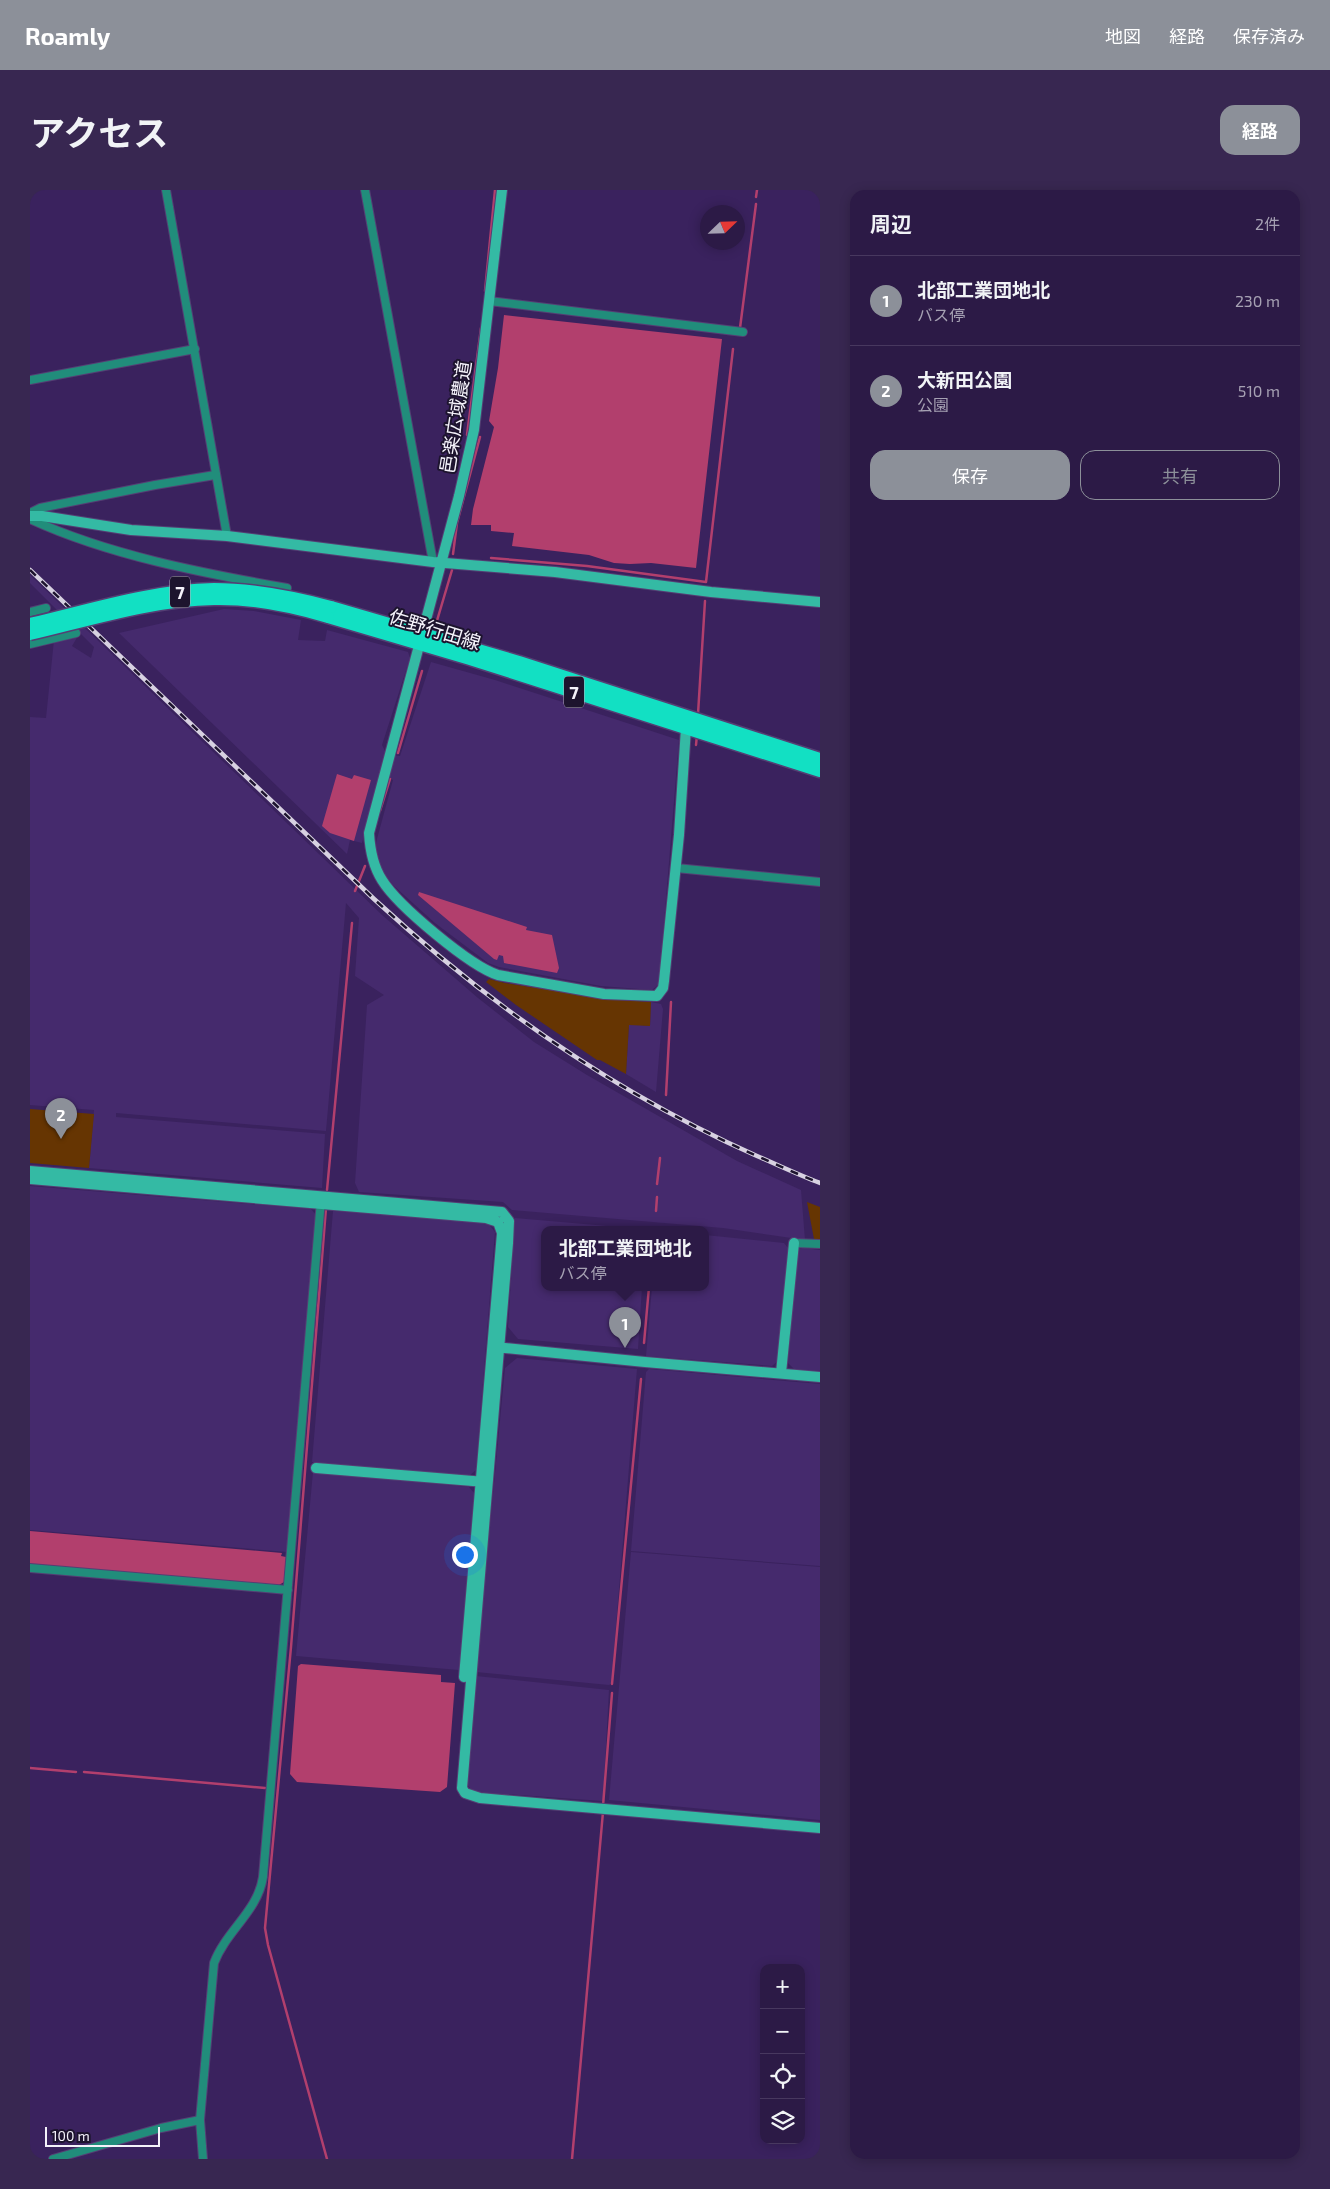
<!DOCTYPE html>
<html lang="ja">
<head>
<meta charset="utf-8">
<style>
  body { margin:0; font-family:"Exo 2","Noto Sans JP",sans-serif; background:#382751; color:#f1f3f6 }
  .controls { position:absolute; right:15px; bottom:15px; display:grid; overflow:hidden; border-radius:10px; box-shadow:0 2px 12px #0003 }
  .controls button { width:45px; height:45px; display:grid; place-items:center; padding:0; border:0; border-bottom:1px solid #48385f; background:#2c1a46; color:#f1f3f6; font:25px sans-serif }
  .compass { position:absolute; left:670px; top:15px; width:45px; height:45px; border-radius:50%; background:#2c1a46; box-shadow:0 2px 12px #0003; rotate:67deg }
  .scale { position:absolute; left:15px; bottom:12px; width:115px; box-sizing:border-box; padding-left:5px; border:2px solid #f4f2fa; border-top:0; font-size:14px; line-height:18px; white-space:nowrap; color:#f4f2fa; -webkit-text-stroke:4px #1d142e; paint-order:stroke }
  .you { position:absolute; left:434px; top:1364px; width:18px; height:18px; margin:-12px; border:4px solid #fff; border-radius:50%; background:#1a73e8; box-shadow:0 0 0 8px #1a73e833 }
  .badge { display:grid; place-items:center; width:32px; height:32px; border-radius:50%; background:#8c9099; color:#fff; font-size:16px; font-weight:700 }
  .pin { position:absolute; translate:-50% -41px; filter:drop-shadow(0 1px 2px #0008) }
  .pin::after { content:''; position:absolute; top:26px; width:18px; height:15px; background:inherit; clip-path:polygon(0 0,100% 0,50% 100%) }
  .popup { position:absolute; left:511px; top:1036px; width:168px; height:65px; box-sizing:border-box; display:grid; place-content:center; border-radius:10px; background:#2c1a46; filter:drop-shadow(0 1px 4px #0005); font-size:16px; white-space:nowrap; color:#a6a1b3 }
  .popup b { font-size:19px; color:#f1f3f6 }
  .popup::after { content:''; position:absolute; left:50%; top:100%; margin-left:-10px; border:10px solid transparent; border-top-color:#2c1a46 }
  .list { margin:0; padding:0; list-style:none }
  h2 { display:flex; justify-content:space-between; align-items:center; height:65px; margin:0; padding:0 20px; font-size:21px }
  h2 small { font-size:16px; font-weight:400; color:#a6a1b3 }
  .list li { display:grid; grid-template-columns:32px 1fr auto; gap:15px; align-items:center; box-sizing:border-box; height:90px; padding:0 20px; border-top:1px solid #48385f }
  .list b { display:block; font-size:19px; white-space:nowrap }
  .list p { margin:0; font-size:16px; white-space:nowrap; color:#a6a1b3 }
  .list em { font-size:16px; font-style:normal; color:#a6a1b3 }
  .actions { display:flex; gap:10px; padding:15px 20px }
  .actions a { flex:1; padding:11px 0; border:1px solid #8c9099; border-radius:15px; text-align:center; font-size:18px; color:#8c9099 }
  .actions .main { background:#8c9099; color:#fff }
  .icon { flex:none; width:28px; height:28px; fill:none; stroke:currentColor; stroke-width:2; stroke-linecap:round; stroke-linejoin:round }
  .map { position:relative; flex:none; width:790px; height:1969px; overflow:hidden; border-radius:15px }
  header { display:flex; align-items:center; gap:30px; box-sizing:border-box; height:70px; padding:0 25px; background:#8c9099; color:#fff }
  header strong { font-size:24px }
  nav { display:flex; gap:28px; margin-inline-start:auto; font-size:18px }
  .intro { display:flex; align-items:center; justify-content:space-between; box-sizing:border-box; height:120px; padding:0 30px }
  h1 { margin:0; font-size:35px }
  .button { padding:12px 22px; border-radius:15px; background:#8c9099; color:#fff; font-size:18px; font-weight:700 }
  main { display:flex; gap:30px; padding:0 30px }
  aside { flex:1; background:#2c1a46; border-radius:15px; box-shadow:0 2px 12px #0003 }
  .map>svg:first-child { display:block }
  .built { fill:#452a6d }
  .green { fill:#663502 }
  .water { fill:#b23f6d }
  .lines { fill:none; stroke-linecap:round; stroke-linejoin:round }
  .stream { stroke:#b23f6d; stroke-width:2.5 }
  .street-casing { stroke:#543f74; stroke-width:10 }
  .secondary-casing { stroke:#543f74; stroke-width:12 }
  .primary-casing { stroke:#543f74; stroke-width:15 }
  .street { stroke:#218d7b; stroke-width:8 }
  .secondary { stroke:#34baa4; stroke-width:10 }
  .primary { stroke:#12e0c3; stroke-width:12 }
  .rail-casing { stroke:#d7d1e1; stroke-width:4.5 }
  .rail { stroke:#1d142e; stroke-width:2.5; stroke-dasharray:8; stroke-linecap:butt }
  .primary-bridge-casing { stroke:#543f74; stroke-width:15; stroke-linecap:butt }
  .primary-bridge { stroke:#12e0c3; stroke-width:12 }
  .labels { text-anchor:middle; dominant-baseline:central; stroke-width:4; stroke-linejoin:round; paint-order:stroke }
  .shield { fill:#1d142e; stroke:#b4afbd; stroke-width:1 }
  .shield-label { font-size:18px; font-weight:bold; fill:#f4f2fa }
  .street-label { font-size:19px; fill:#f4f2fa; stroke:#1d142e }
</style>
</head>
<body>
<header>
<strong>Roamly</strong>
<nav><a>地図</a><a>経路</a><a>保存済み</a></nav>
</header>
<div class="intro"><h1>アクセス</h1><a class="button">経路</a></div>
<main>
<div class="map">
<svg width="790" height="1969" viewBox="0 0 790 1969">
  <rect width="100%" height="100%" fill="#3a225e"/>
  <path class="built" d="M0 385 352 725 448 808 504 852 557 885 707 971 771 1000 775 1050 693 1038 482 1020 473 1012 329 1002 325 993 337 815 354 805 325 786 329 728 316 713 296 941 86 923V927L295 944 292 998 59 978 64 920 0 915V527L16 528 24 450 48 446 42 456 61 468 64 457 0 393Z
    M194 419 224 421 271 430 268 450 295 451 297 440 378 462 380 468 352 555 356 563 332 653 320 650 317 664 89 443Z
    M401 472 465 490 649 550 629 794 622 800 571 796 469 777 458 773 405 733 364 696 354 684 344 660 363 590 356 587 363 565 370 566Z
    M621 812 631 814 633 819 626 902 596 884 599 834 620 836Z
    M0 996 281 1019 286 1025 257 1362 0 1340Z
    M303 1021 457 1032 465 1042 446 1280 439 1286 282 1272Z
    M485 1028 612 1039H515V1097H612L608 1159 488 1149 478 1137Z
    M675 1045 754 1053 758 1058 748 1171 742 1176 616 1166 622 1097H675Z
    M774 1058 790 1060V1181L764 1179 758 1173 767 1059Z
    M487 1168 607 1179 584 1461 582 1493 579 1495 446 1482 475 1178Z
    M619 1179 790 1194V1376L601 1361 616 1182Z
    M283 1282 439 1297 444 1303 429 1480 266 1466Z
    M601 1362 790 1377V1630L579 1610Z
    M446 1486 579 1500 573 1611 444 1602 437 1595Z"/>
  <path class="green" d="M459 789 475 793 578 809 621 812 620 836 599 835 596 884 570 870H567L486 815 456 792Z
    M0 919 64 924 59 978 0 973Z
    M777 1012 790 1017V1052L784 1049Z"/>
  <path class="water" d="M474 125 692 149 666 378 621 373 600 374 584 373 559 365 482 356 484 343 461 341V335H441L443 319 464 237 459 231 468 178Z
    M307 584 322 589 324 585 341 590 324 651 300 643 292 636Z
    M389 702 497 737 496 740 522 745 529 778 527 783 474 773 473 766 469 765 467 770 464 769 388 705Z
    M0 1341 252 1363 251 1366 256 1367 254 1392 249 1395 0 1374Z
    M271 1474 411 1485V1492L425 1493 417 1597 410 1602 267 1592 260 1584 268 1476Z"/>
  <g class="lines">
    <path class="stream" d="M726 7 727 0
      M455 101 465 0
      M710 138 726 14
      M437 245 451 138
      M423 364 427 333 450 247
      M461 368 557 376 676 392 703 159
      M406 434 422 380
      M668 524 675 411
      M666 555 667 545
      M368 563 392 481
      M350 621 360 589
      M325 701 335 676
      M636 905 641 812
      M627 994 630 968
      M297 1000 322 733
      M296 1018 261 1457 235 1738 238 1755 297 1969
      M626 1021 627 1007
      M614 1153 619 1097
      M582 1494 611 1189
      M0 1578 46 1582
      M54 1582 235 1598
      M573 1616 582 1503
      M542 1969 573 1622"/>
    <defs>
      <path id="street" d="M136 0 197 346
        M335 0 403 372
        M459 111 713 142
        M0 190 165 159
        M0 323 10 318 125 295 185 285
        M0 329C78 365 172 383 257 398
        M0 422 16 418
        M0 454 46 443
        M646 678 790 692
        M764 1053 790 1054
        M0 1378 258 1400
        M23 1969 131 1938 170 1930
        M173 1969 170 1930 184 1773C196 1741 228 1721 233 1687L291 1010"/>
      <path id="secondary" d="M472 0 444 240 429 306 339 643C340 660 343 676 352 690 368 716 440 776 468 785L574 804 627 806 633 798 634 791 649 645 656 538
        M0 326H12L101 340 197 346 403 372 525 382 681 402 790 412
        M0 981 472 1022 479 1031 478 1053 432 1598 435 1603 450 1608 790 1638
        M0 989 456 1028 468 1032 472 1043 434 1487
        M465 1157 615 1172 790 1187
        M751 1183 764 1053
        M286 1278 455 1292"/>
      <path id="primary" d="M301 417 489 472 790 569
        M298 427 440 469 790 581"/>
    </defs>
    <use href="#street" class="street-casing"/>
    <use href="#secondary" class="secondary-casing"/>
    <use href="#primary" class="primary-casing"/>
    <use href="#street" class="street"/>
    <use href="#secondary" class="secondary"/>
    <use href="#primary" class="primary"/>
    <defs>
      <path id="rail" d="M0 380 344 709C458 814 585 903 727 966 748 975 769 985 790 993"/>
    </defs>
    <use href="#rail" class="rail-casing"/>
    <use href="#rail" class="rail"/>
    <defs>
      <path id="primary-bridge" d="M0 434C60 420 122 400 184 399 225 399 263 407 301 417
        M0 444C60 430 122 410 184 409 223 408 261 416 298 427"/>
    </defs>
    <use href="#primary-bridge" class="primary-bridge-casing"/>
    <use href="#primary-bridge" class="primary-bridge"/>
  </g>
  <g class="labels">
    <g class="shield">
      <rect x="140" y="386.5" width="20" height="31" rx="4"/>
      <rect x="534" y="486.5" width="20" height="31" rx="4"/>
    </g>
    <g class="shield-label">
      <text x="150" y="402">7</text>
      <text x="544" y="502">7</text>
    </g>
    <g class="street-label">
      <text transform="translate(425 227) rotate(-81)">邑楽広域農道</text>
      <text transform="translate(405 439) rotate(17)">佐野行田線</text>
    </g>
  </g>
</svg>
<div class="controls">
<button>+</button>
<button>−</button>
<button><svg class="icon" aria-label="locate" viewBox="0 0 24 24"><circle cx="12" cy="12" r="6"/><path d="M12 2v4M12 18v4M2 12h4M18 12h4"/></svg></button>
<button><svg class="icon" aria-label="layers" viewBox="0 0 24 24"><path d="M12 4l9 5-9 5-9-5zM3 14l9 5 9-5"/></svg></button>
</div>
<svg class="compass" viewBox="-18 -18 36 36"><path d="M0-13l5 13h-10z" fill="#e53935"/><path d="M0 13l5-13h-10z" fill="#a6a1b3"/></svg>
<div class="scale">100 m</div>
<div class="you"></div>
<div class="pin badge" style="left:595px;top:1158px">1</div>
<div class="popup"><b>北部工業団地北</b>バス停</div>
<div class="pin badge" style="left:31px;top:949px">2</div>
</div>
<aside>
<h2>周辺<small>2件</small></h2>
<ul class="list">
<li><span class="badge">1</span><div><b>北部工業団地北</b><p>バス停</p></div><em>230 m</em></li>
<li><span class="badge">2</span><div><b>大新田公園</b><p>公園</p></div><em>510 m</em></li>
</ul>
<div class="actions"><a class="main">保存</a><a>共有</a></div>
</aside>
</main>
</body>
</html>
